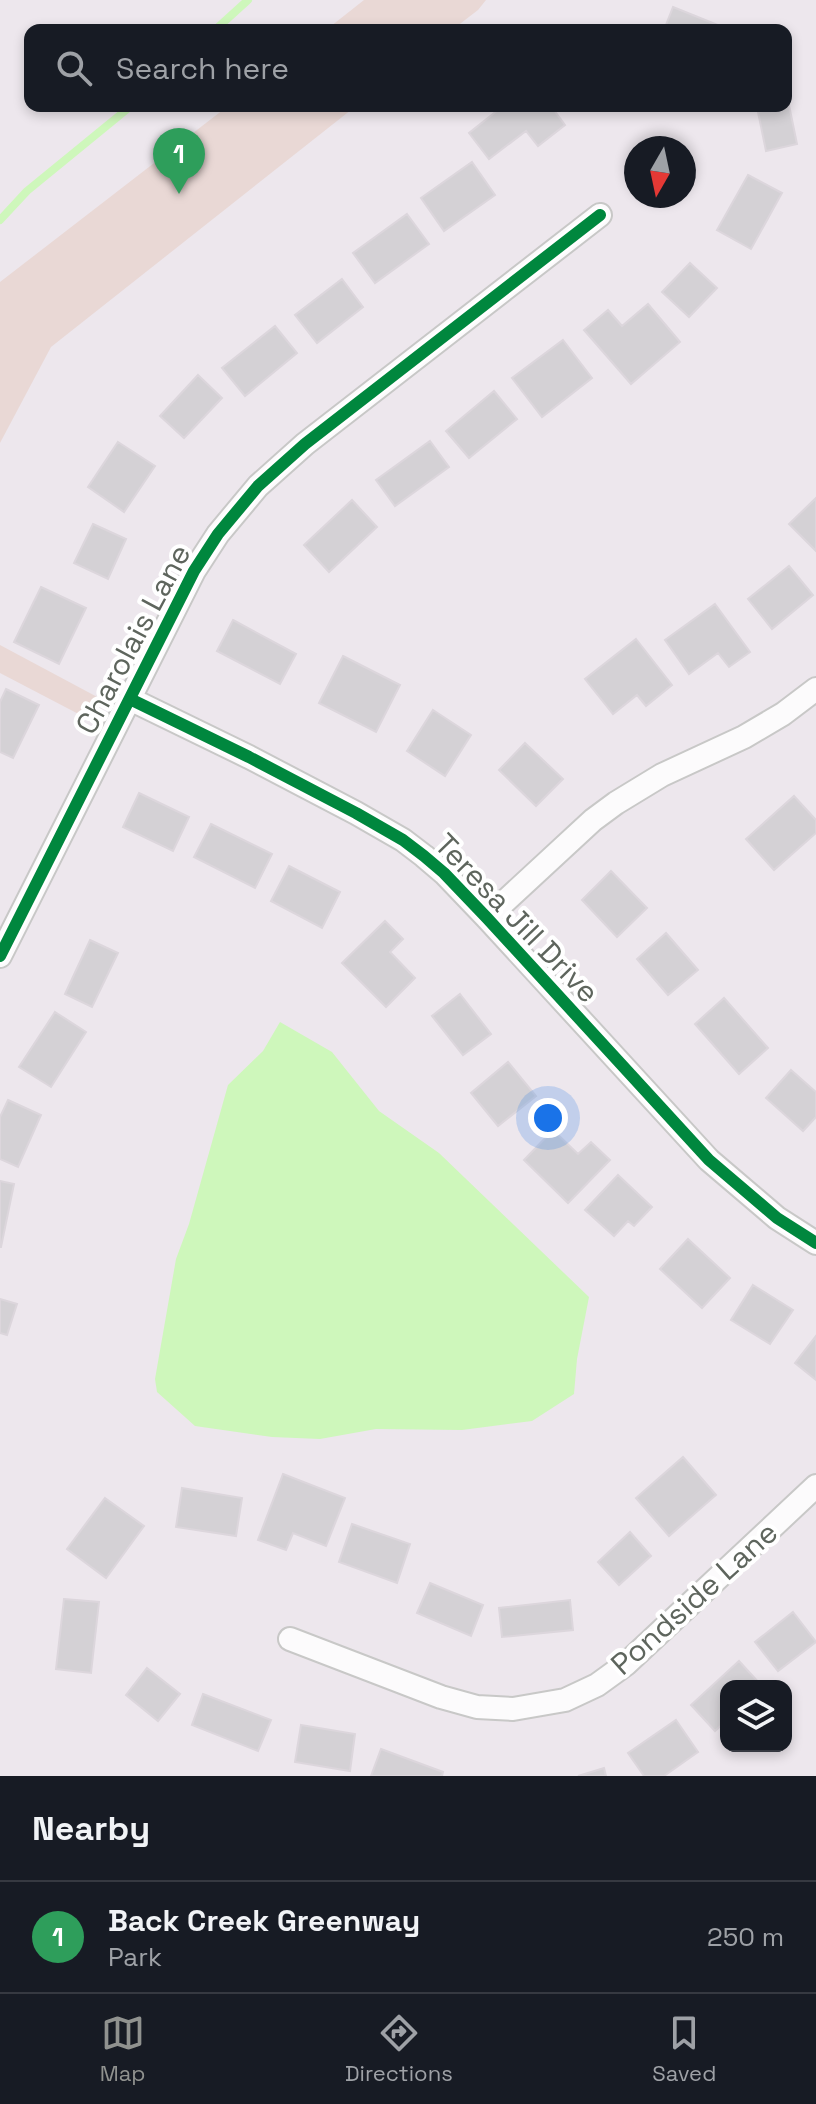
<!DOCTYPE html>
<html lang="en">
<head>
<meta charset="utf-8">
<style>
  body { margin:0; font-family:"Space Grotesk",sans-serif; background:#242831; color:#f1f3f6 }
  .controls { position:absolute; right:24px; bottom:24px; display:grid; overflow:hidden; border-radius:16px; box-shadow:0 4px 12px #0003 }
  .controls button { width:72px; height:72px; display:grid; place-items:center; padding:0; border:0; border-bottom:2px solid #363941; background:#171b24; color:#f1f3f6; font:40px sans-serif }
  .compass { position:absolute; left:624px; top:136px; width:72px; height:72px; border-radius:50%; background:#171b24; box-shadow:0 4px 12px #0003; rotate:189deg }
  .you { position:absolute; left:548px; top:1118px; width:28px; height:28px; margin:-20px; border:6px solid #fff; border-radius:50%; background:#1a73e8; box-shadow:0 0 0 12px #1a73e833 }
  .badge { display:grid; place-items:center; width:52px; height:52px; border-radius:50%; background:#90928f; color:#fff; font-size:26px; font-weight:700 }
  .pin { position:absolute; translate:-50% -66px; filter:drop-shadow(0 2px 4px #0008) }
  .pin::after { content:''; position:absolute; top:42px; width:28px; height:24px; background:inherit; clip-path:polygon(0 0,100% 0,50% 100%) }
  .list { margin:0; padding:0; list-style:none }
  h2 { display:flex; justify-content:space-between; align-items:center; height:104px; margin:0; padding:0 32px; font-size:34px }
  h2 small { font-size:26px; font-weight:400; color:#9ea1a6 }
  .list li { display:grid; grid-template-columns:52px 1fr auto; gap:24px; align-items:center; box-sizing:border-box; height:112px; padding:0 32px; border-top:2px solid #363941 }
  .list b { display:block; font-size:30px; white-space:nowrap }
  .list p { margin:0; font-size:26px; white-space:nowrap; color:#9ea1a6 }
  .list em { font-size:26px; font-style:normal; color:#9ea1a6 }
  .icon { flex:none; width:44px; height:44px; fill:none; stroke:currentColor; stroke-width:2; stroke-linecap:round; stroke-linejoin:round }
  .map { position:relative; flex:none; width:816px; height:1776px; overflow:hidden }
  .search { position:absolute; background:#171b24; box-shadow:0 4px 12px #0003; left:24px; right:24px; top:24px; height:88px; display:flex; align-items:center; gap:20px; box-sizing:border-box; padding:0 28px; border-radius:16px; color:#9ea1a6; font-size:30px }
  .sheet { height:216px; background:#171b24 }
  nav { display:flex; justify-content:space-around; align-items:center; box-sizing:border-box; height:112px; border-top:2px solid #363941; background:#171b24; font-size:22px; color:#9ea1a6 }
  nav a { display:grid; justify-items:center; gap:4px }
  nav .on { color:#90928f }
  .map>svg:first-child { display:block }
  .green { fill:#e9d8d5 }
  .water { fill:#cef7bb }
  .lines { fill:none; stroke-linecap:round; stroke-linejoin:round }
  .stream { stroke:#cef7bb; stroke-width:8 }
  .building { fill:#d4d1d5; stroke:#dcd6dc; stroke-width:2 }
  .minor-casing { stroke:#c8c8c7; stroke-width:26 }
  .minor { stroke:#fcfbfc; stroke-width:22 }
  .cycleway-casing { stroke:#fff; stroke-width:17 }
  .cycleway { stroke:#00873e; stroke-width:12 }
  .labels { text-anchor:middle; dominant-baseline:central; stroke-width:8; stroke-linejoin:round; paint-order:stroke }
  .street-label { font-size:30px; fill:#5e655d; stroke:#fff }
</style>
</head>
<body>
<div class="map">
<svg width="816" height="1776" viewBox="0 0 816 1776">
  <rect width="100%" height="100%" fill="#ede7ed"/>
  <path class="green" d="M364 0H486L478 10 452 30H326Z
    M228 106H356L51 347 0 443V282Z
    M0 645 101 699 90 720 0 673Z"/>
  <path class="water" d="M280 1022 332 1052 379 1111 439 1153 589 1297 577 1359 574 1394 532 1421 462 1430 376 1429 320 1439 272 1437 195 1426 157 1392 155 1379 176 1259 189 1224 228 1085 263 1051Z"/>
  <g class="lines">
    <path class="stream" d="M215 30 248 0
      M0 220 27 191 131 106"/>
  </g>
  <path class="building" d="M673 7 730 30H664Z
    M789 105 797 144 766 151 758 112Z
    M503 106H551L565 125 538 146 526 131 489 159 469 133Z
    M472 162 495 195 444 231 421 198Z
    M748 175 782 193 751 249 717 230Z
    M407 214 429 244 375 283 353 253Z
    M690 263 717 288 689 317 662 292Z
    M342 279 363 307 317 343 295 315Z
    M648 304 680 342 631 384 584 330 608 310 622 326Z
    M275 326 297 353 245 396 222 368Z
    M563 340 592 378 542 417 512 378Z
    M198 375 222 398 184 438 160 416Z
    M494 391 517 419 469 458 446 431Z
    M430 441 449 467 395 506 376 480Z
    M118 442 155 466 124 512 88 487Z
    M816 498V551L789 524Z
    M352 500 377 527 329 572 304 545Z
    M93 524 126 539 108 579 74 563Z
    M789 566 813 595 772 629 748 599Z
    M41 587 86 608 59 664 14 642Z
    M715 604 750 652 729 667 718 653 689 674 665 640Z
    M233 620 296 654 280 684 217 651Z
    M636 639 672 685 646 706 637 695 613 714 585 679Z
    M343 656 400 685 376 732 319 703Z
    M6 689 39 705 13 758 0 752V702Z
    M433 710 471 735 445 776 407 751Z
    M525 743 563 779 536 806 499 770Z
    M139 793 189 817 173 851 123 827Z
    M794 796 816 820V833L774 870 746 839Z
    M211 824 272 854 255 888 194 857Z
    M289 866 340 892 322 928 271 901Z
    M611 871 647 908 617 937 582 900Z
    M385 921 403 939 390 952 415 978 386 1007 342 963Z
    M666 933 698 970 668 995 637 959Z
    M90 940 118 953 92 1007 65 994Z
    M460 994 491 1034 463 1055 432 1016Z
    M724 998 768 1048 739 1074 695 1024Z
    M55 1012 86 1032 51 1087 19 1067Z
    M508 1062 536 1096 498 1126 471 1093Z
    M791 1070 816 1092V1117L803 1131 766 1098Z
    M8 1100 41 1115 18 1167 0 1159V1117Z
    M553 1130 578 1154 591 1142 610 1160 568 1203 524 1160Z
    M618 1175 652 1207 634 1226 628 1221 614 1236 585 1210Z
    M0 1181 14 1184 1 1247H0Z
    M688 1239 730 1278 702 1308 660 1269Z
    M753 1285 793 1310 770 1344 731 1320Z
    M0 1299 17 1304 7 1335 0 1333Z
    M816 1336V1380L795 1363Z
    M683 1457 716 1495 669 1536 636 1498Z
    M283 1474 345 1498 326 1546 293 1533 286 1550 258 1540Z
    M182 1488 242 1498 236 1536 176 1527Z
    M105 1498 144 1526 106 1578 67 1549Z
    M352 1524 410 1544 397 1583 339 1562Z
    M630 1532 651 1556 619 1585 598 1562Z
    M430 1583 483 1605 471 1636 417 1613Z
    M64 1599 99 1602 91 1673 56 1669Z
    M570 1600 573 1630 502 1637 499 1608Z
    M793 1612 816 1642 778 1671 755 1642Z
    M739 1661 762 1686H726V1721L715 1731 691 1705Z
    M147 1668 180 1694 158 1721 126 1695Z
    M203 1694 271 1720 258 1751 192 1725Z
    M676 1720 698 1752 664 1776H644L628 1753Z
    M301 1725 355 1734 350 1771 295 1762Z
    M381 1749 443 1772 442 1776H371Z
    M604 1768 606 1776H578Z"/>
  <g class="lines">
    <defs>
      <path id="minor" d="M130 699 249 757 356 813 403 840 424 856 444 873 487 918 709 1160 777 1218 816 1243
        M487 918 593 820 616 803 662 775 744 737 783 714 816 689
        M0 956 194 571 218 534 258 486 305 444 600 215
        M290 1639 441 1697 477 1707 513 1709 565 1700 597 1685 626 1664 816 1486"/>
    </defs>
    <use href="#minor" class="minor-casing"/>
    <use href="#minor" class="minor"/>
    <defs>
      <path id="cycleway" d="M130 699 249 757 356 813 403 840 424 856 444 873 487 918 709 1160 777 1218 816 1243
        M0 956 194 571 218 534 258 486 305 444 600 215"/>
    </defs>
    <use href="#cycleway" class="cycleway-casing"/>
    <use href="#cycleway" class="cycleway"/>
  </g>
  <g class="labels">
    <g class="street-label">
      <text transform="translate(133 639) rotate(-62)">Charolais Lane</text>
      <text transform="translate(517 918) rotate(46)">Teresa Jill Drive</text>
      <text transform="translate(694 1598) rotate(-42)">Pondside Lane</text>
    </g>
  </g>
</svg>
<div class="controls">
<button><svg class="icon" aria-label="layers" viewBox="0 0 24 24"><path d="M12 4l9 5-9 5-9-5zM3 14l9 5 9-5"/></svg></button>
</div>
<svg class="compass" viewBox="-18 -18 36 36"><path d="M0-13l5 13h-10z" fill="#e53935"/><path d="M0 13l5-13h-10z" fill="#9ea1a6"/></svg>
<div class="you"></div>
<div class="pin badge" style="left:179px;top:194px;background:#2e9e5b">1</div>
<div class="search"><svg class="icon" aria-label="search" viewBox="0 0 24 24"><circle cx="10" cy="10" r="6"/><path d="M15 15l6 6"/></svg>Search here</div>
</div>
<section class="sheet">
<h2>Nearby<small></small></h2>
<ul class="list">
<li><span class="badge" style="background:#2e9e5b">1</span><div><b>Back Creek Greenway</b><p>Park</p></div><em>250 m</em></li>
</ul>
</section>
<nav>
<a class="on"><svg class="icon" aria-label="map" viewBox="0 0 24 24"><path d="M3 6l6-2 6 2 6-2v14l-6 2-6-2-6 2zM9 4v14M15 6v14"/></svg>Map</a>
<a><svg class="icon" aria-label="directions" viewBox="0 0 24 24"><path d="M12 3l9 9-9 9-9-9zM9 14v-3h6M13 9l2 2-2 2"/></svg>Directions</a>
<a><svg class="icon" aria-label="saved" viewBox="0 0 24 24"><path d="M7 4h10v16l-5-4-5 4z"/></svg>Saved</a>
</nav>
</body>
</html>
